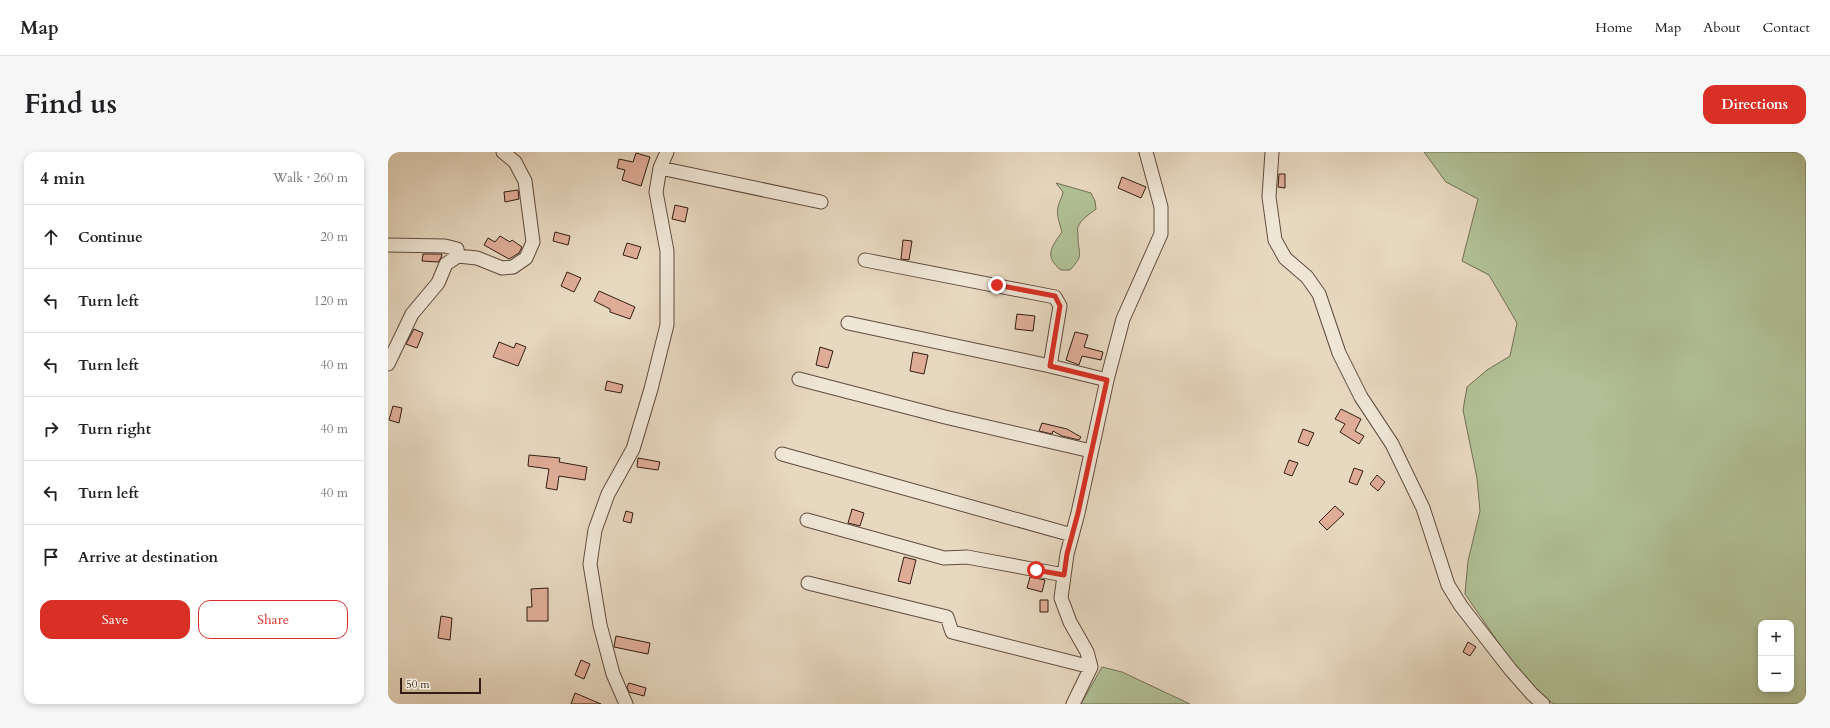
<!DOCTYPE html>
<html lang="en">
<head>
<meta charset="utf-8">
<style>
  body { margin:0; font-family:Cardo,serif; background:#f6f6f6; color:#202124 }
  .controls { position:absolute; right:12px; bottom:12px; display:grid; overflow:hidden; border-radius:8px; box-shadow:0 2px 6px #0003 }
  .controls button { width:36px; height:36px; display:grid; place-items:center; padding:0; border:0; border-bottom:1px solid #e0e0e0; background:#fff; color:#202124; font:20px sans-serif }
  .scale { position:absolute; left:12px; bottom:10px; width:81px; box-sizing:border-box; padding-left:4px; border:2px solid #331e14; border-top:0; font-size:11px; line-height:14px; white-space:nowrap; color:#331e14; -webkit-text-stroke:3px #efe6d6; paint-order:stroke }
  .stop { position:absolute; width:12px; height:12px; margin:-9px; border:3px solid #d93025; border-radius:50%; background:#fff }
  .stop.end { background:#d93025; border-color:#fff; box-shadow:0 1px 4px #0008 }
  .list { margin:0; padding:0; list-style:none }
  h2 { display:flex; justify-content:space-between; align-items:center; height:52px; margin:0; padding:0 16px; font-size:17px }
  h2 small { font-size:13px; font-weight:400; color:#757577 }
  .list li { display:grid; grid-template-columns:26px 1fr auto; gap:12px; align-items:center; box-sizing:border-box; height:64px; padding:0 16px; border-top:1px solid #e0e0e0 }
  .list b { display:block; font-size:15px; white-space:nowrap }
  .list em { font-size:13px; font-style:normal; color:#757577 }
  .actions { display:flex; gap:8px; padding:12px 16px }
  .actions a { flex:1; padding:9px 0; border:1px solid #d93025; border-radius:12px; text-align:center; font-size:14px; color:#d93025 }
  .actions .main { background:#d93025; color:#fff }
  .icon { flex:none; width:22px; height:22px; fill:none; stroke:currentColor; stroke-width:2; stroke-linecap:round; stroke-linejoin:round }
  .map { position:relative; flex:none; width:1418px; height:552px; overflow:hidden; border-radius:12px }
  header { display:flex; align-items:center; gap:24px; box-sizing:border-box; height:56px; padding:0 20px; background:#fff; border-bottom:1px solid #e0e0e0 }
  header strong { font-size:19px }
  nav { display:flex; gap:22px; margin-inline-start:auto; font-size:14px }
  .intro { display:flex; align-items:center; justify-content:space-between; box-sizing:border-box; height:96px; padding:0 24px }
  h1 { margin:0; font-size:28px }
  .button { padding:10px 18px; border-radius:12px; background:#d93025; color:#fff; font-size:14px; font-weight:700 }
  main { display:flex; gap:24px; padding:0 24px }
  aside { flex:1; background:#fff; border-radius:12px; box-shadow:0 2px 6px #0003 }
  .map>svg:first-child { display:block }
  .green { fill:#b1c096; stroke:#726f55; fill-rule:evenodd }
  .building { fill:#dfac97; stroke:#331e14 }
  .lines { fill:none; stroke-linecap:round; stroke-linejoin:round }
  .minor-casing { stroke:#604c3f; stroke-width:15 }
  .minor { stroke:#efe6d6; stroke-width:13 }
  .route { stroke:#d93025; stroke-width:5 }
</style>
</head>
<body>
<header>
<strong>Map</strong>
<nav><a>Home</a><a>Map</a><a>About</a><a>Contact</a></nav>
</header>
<div class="intro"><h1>Find us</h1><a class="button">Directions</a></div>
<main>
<aside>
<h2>4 min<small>Walk · 260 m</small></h2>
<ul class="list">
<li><svg class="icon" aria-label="ahead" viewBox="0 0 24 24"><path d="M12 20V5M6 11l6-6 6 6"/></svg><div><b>Continue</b></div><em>20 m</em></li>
<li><svg class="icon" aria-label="left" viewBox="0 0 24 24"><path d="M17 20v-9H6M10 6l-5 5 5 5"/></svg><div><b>Turn left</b></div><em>120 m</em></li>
<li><svg class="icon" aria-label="left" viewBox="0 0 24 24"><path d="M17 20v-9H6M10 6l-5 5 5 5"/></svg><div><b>Turn left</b></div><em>40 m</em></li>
<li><svg class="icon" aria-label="right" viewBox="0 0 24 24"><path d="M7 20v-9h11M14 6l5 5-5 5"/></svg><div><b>Turn right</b></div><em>40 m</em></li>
<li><svg class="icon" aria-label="left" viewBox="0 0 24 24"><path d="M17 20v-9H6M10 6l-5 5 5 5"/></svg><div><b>Turn left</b></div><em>40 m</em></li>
<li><svg class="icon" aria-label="arrive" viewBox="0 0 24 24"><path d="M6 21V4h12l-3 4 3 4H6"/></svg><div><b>Arrive at destination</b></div></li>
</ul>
<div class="actions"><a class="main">Save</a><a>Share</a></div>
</aside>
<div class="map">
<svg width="1418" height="552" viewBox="0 0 1418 552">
  <rect width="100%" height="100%" fill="#e7d8c0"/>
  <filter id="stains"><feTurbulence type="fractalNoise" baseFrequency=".005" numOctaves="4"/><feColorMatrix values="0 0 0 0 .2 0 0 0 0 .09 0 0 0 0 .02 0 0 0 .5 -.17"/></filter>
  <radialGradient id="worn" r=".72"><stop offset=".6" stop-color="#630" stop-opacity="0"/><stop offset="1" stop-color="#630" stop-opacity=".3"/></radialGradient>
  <path class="green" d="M1036 0H1418V552H1165L1132 522 1077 442 1080 409 1092 359 1089 326 1075 258 1079 235 1099 218 1122 204 1129 171 1101 123 1074 109 1090 47 1058 30ZM1373 471H1403V537H1373Z
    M668 31 703 41 707 49 708 57C702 62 693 67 690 75 689 77 690 81 690 84 690 103 697 102 682 118H673C656 105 663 95 674 80 672 72 668 63 670 55 671 50 674 46 675 40Z
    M714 515 734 520 802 552H693Z"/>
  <path class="building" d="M248 1 262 5 253 34 234 28 237 18 229 16 231 7 245 10Z
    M891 22H897V36L890 35Z
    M734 25 758 35 753 46 730 36Z
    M130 38 131 47 117 50 116 40Z
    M287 53 300 56 297 70 284 67Z
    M167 80 182 84 180 93 165 89Z
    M112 84 122 90 124 88 134 95 131 101 121 107 96 93 100 86 107 90Z
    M515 88 524 89 521 108 513 107Z
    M239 91 253 95 249 107 235 103Z
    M35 102H54L53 106 50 110 34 109Z
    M179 120 193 126 186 140 173 134Z
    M211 139 247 155 242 167 222 160V157L206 149Z
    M629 162 647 164 645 179 627 177Z
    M26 177 35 181 29 196 18 192Z
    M687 180 700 183 696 195 715 200 713 208 694 204 691 213 678 208Z
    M111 190 126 196 128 191 138 195 130 214 105 205Z
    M432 195 445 199 440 216 428 213Z
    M525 200 540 203 536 222 522 219Z
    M219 229 235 233 233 241 217 238Z
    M5 254 14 256 11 271 1 268Z
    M953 257 973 267 967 279 976 284 971 292 952 280 957 272 947 267Z
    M654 271 679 277 693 285 691 288 674 284 665 279 664 282 651 279Z
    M915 277 926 281 920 294 910 290Z
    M141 303 172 306 171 310 199 315 197 328 171 324 169 338 158 336 161 317 140 314Z
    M250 306 272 310 270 318 249 315Z
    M901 308 910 311 904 324 896 321Z
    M966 316 975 319 969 333 961 330Z
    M989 323 997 330 990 339 982 332Z
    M947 354 956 362 939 378 931 370Z
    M464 357 476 361 472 374 460 371Z
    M238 359 245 361 243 371 235 369Z
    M516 405 528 408 522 432 510 429Z
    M642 425 657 428 654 440 639 436Z
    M160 436V469H139V455H144L143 437Z
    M652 448H660V460H652Z
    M53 464 64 466 62 488 50 486Z
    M228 484 262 491 260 502 226 495Z
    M1080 490 1088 495 1082 504 1075 500Z
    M193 508 202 512 196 527 187 523Z
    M241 531 258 536 256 544 241 540 239 535Z
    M187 541 213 552H183Z"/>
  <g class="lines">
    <defs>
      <path id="minor" d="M884 0 881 45 887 88 897 106 919 125 931 142 951 201 973 245 1004 292 1035 356 1060 433 1073 454 1122 517 1144 542 1155 552
        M272 16 433 50
        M0 93 57 94 69 97 70 104
        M477 108 667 145 672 154 662 214
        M460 171 662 214 719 228
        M0 212 24 162 50 131 58 112 70 104 89 106 114 116 125 115 138 106 145 90 137 29 127 10 115 0
        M411 227 557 265 703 299
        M394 302 684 383
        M419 368 556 406 579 405 676 423
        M420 431 559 465 564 480 703 515
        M238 552 225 522 212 473 202 412 207 378 220 342 245 297 263 237 279 173V99L268 40 272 16 279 0
        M685 552 703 515 699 500 682 470 673 446 679 402 690 361 719 228 735 167 773 82V55L758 0"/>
    </defs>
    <use href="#minor" class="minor-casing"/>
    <use href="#minor" class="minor"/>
  </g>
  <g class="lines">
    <path class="route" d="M609 133 667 144 672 154 662 214 719 228 690 361 679 402 676 423 648 418"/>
  </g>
  <rect width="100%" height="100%" filter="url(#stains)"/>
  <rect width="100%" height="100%" fill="url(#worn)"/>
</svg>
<div class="controls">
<button>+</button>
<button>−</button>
</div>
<div class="scale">50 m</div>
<div class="stop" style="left:648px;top:418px"></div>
<div class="stop end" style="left:609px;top:133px"></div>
</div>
</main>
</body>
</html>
